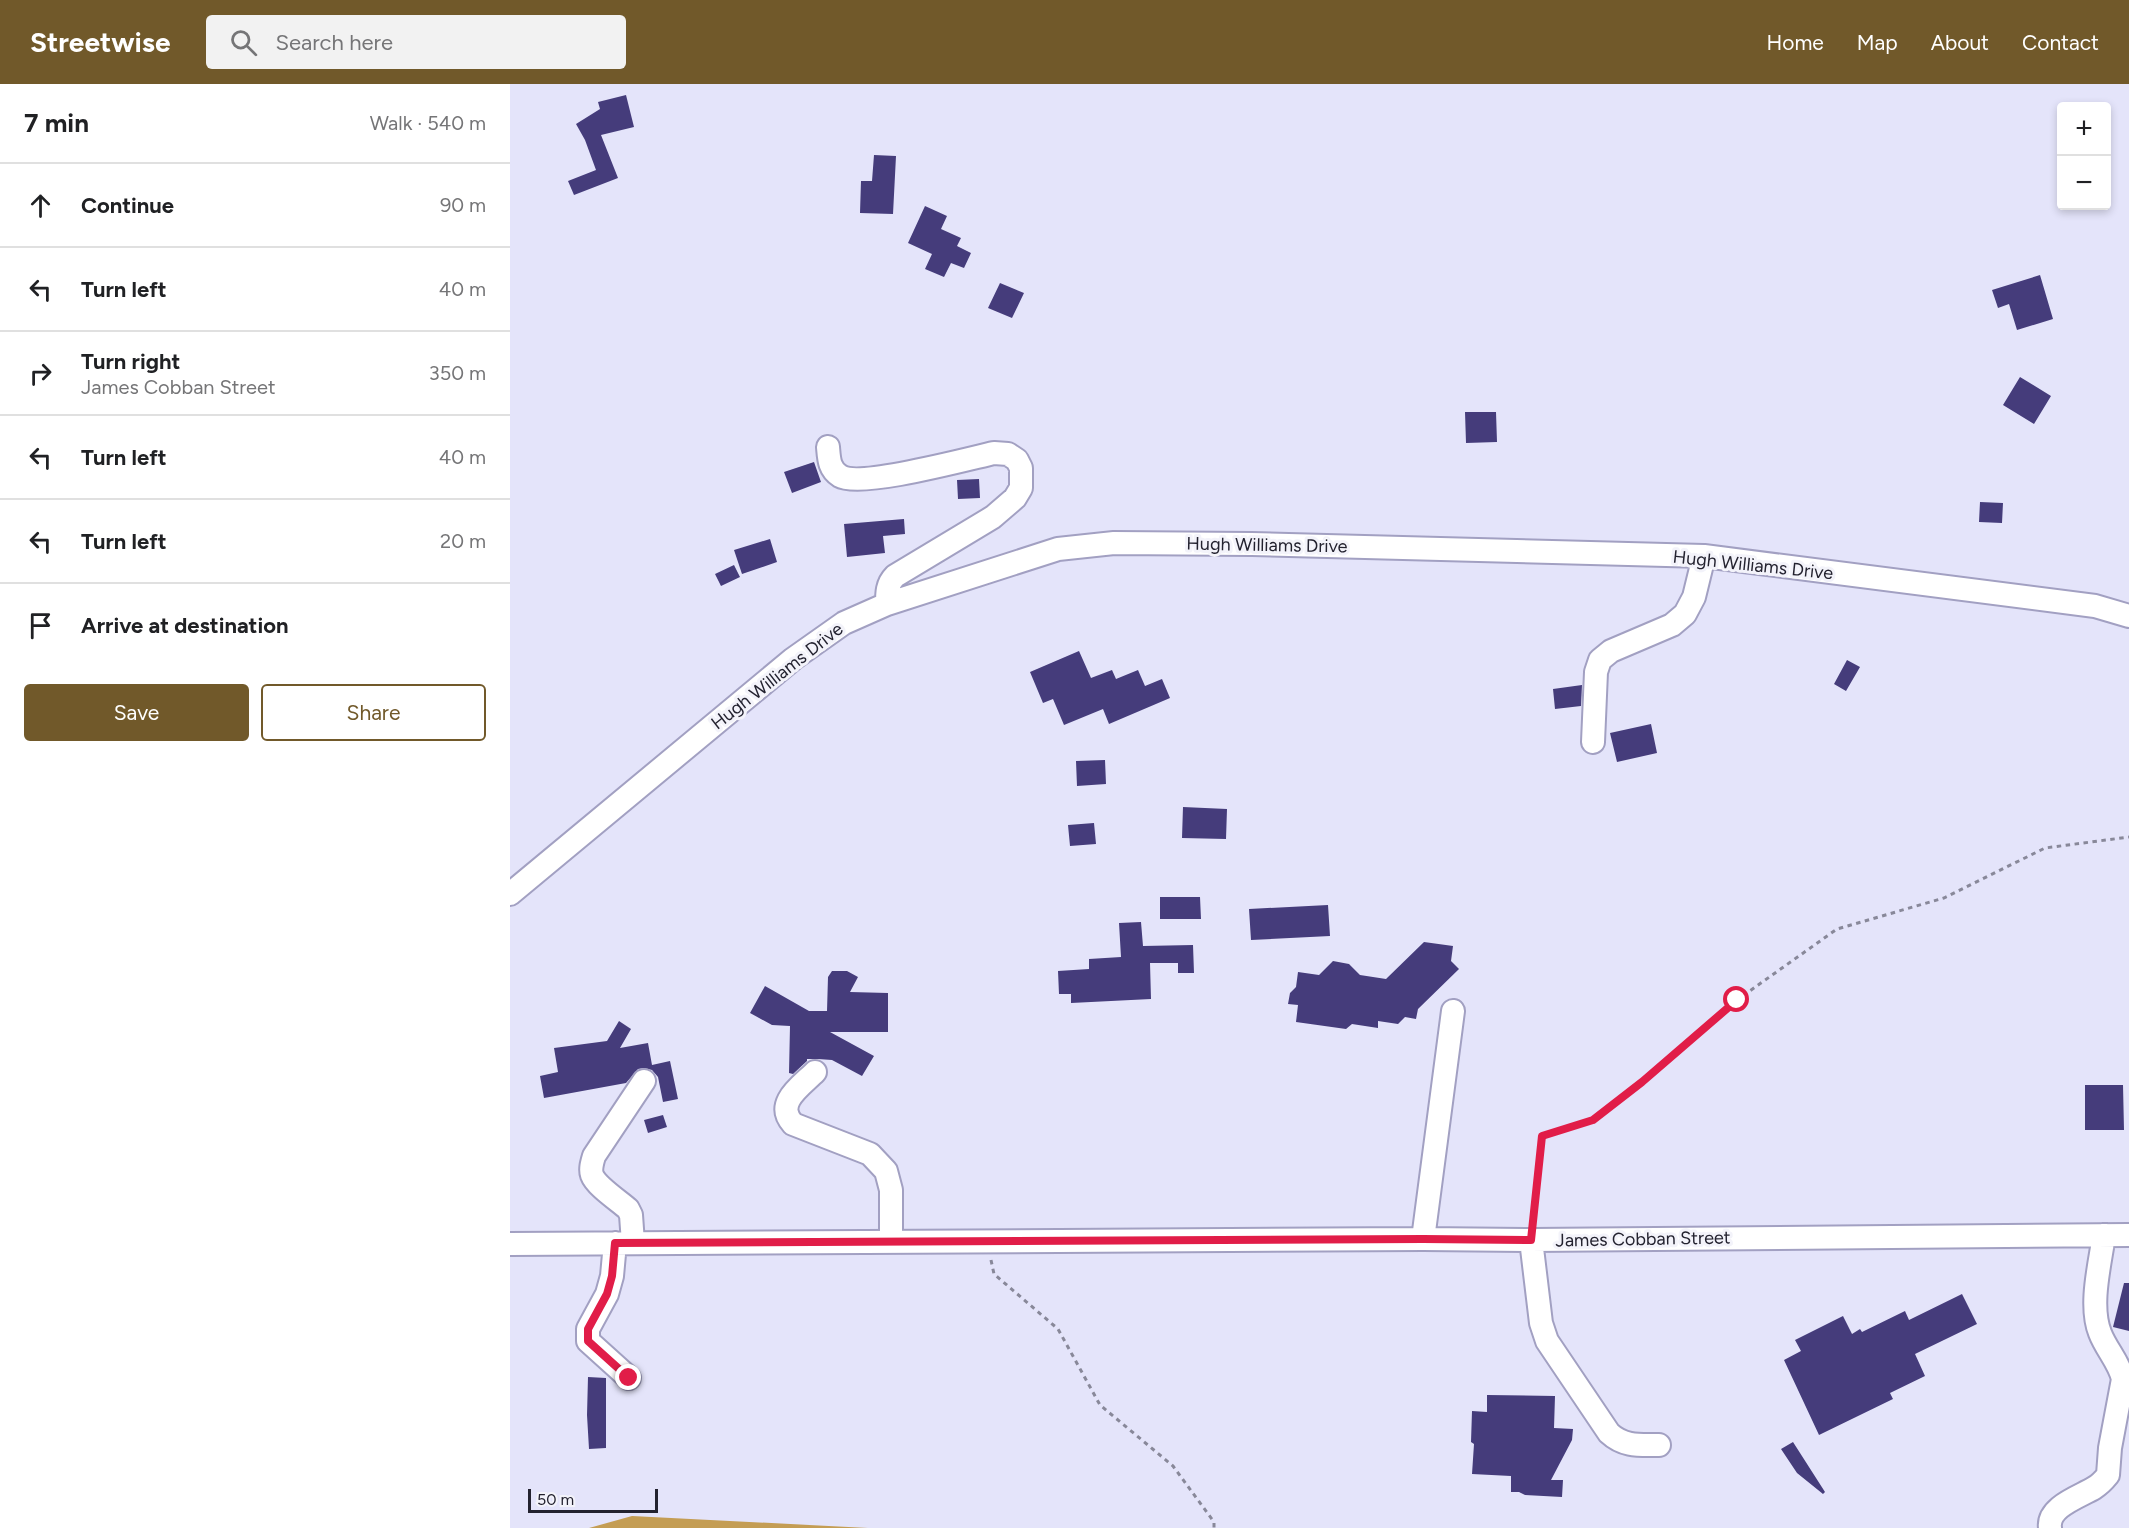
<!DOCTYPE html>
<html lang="en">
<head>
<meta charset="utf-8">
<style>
  body { margin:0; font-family:Figtree,sans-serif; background:#f2f2f2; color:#202124 }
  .controls { position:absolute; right:18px; top:18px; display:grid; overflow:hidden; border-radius:6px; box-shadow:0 3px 9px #0003 }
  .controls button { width:54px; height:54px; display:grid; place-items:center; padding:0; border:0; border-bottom:2px solid #e0e0e0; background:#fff; color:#202124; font:30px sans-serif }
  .scale { position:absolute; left:18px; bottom:15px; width:130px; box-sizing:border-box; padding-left:6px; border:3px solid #23222f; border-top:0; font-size:16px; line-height:21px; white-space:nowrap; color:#23222f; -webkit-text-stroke:4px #f3f3fa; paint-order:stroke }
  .stop { position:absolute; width:18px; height:18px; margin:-14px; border:4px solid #e11d48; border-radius:50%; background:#fff }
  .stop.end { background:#e11d48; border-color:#fff; box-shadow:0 2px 6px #0008 }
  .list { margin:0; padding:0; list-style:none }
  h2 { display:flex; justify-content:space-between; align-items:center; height:78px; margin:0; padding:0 24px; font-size:26px }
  h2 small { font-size:20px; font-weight:400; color:#757577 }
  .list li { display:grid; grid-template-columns:39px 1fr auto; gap:18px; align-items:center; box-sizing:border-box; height:84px; padding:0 24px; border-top:2px solid #e0e0e0 }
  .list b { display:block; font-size:22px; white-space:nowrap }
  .list p { margin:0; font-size:20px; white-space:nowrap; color:#757577 }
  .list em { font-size:20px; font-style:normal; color:#757577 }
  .actions { display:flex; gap:12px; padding:18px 24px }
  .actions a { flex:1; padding:14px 0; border:2px solid #71592a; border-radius:6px; text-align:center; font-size:21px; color:#71592a }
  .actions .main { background:#71592a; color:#fff }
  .icon { flex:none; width:33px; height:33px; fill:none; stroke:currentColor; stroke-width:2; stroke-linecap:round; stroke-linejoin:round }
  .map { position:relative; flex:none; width:1619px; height:1444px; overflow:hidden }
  header { display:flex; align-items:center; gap:36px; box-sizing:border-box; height:84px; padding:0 30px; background:#71592a; color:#fff }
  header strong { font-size:28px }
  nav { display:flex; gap:33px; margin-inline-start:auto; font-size:21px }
  .search { width:420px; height:54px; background:#f2f2f2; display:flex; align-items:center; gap:15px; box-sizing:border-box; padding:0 21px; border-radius:6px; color:#757577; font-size:22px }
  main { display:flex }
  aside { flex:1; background:#fff }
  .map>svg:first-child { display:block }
  .forest { fill:#c49d54 }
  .building { fill:#453c7b }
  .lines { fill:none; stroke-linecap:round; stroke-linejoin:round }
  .minor-casing { stroke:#a2a0c2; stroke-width:26 }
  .path { stroke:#889; stroke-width:3; stroke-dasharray:4.5 4.5; stroke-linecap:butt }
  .minor { stroke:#fff; stroke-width:22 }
  .route { stroke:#e11d48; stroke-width:8 }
  .labels { text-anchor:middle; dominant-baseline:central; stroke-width:6; stroke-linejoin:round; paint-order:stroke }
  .street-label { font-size:18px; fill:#23222f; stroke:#f3f3fa }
</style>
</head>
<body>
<header>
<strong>Streetwise</strong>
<div class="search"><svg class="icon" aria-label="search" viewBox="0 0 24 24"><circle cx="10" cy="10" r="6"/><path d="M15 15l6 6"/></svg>Search here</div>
<nav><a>Home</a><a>Map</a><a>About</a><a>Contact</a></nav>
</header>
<main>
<aside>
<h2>7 min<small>Walk · 540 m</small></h2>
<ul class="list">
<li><svg class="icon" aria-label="ahead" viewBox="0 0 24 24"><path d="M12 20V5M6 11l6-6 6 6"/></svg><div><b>Continue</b></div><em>90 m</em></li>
<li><svg class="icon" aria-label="left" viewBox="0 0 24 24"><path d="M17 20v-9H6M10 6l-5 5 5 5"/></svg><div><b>Turn left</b></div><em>40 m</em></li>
<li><svg class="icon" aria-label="right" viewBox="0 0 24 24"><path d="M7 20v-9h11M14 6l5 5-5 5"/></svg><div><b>Turn right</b><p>James Cobban Street</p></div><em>350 m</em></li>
<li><svg class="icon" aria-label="left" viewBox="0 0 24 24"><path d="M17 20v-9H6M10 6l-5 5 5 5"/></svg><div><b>Turn left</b></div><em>40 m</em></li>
<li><svg class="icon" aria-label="left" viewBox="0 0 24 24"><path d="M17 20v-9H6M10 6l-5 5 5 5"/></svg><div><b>Turn left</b></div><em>20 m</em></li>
<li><svg class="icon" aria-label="arrive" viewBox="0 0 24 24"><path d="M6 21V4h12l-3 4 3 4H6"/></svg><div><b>Arrive at destination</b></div></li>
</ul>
<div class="actions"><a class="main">Save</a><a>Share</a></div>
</aside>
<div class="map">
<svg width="1619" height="1444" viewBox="0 0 1619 1444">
  <rect width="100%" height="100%" fill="#e4e4fa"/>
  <path class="forest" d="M122 1432 358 1444H79Z"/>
  <path class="building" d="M116 11 124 43 91 51 108 94 64 111 58 97 86 86 75 56 66 40 90 25 88 18Z
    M364 71 386 72 383 130 350 129 351 97H362Z
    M415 122 437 132 431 145 451 154 447 162 461 169 454 184 441 179 434 193 415 185 422 170 398 159Z
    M1530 191 1543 235 1507 246 1499 220 1488 224 1482 206Z
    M490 199 514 209 502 234 478 224Z
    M1510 293 1541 312 1524 340 1493 321Z
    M955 328H986L987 358 956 359Z
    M304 378 311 398 282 409 274 388Z
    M469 395 470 414 448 415 447 396Z
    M1470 418 1493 419 1492 439 1469 438Z
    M394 435 395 450 373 452 375 469 337 473 334 440Z
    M260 455 267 478 232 490 224 466Z
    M224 481 230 493 211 502 205 490Z
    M569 567 581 594 602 586 606 595 628 586 635 602 652 595 660 614 599 640 593 625 554 641 543 615 533 619 520 588Z
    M1337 576 1350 583 1336 607 1324 600Z
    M1072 601 1071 622 1045 625 1043 605Z
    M1141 640 1147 669 1107 678 1100 649Z
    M595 676 596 700 567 702 566 677Z
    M673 723 717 725 716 755 672 754Z
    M584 739 586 760 560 762 558 741Z
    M650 813H690L691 835H650Z
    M818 821 820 852 741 856 739 825Z
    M631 838 633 862 683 861 684 889H668V879H640L641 915 561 919V910H549L548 887 579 885V875L611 873 609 839Z
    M914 858 943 862 941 877 949 885 908 925 906 935 895 933 888 940 868 937V944L842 940 836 945 786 938 788 921 778 920 780 909 786 903 788 888 809 891 823 877 839 880 850 891 876 895Z
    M322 887H337L348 893 340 908 378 909V948H320L364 972 352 992 322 976 308 975H297V977L283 990 279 989 280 942 262 941 240 929 255 902 299 927H317L318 893Z
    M109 937 121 945 110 964 138 959 142 981 160 977 168 1015 153 1018 148 993 142 986 134 984 128 985 116 999 34 1014 30 992 48 988 44 964 97 957Z
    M1575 1001H1613L1614 1046H1575Z
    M153 1031 157 1043 138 1049 134 1036Z
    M1614 1199H1619V1247L1603 1243Z
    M1452 1210 1467 1240 1405 1270 1415 1292 1380 1309 1383 1315 1309 1351 1274 1276 1291 1267 1285 1256 1333 1232 1342 1250 1350 1245 1352 1248 1395 1227 1399 1236Z
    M78 1293 96 1294V1364L79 1365 77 1331Z
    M977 1311 1045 1312 1044 1344 1063 1345 1062 1356 1041 1396H1053L1052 1413 1015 1411 1009 1408H1001V1392L962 1390 964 1360 961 1358 962 1327 977 1328Z
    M1283 1358 1315 1408 1313 1410 1287 1389 1271 1365Z"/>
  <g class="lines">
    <defs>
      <path id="minor" d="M318 363C319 375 319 385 330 392 350 404 457 375 484 369L498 370 507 376 511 384V404L505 414 483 433 385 492C377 500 377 509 377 520
        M1083 658 1086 588 1090 576 1101 567 1162 541 1175 530 1184 513 1194 472
        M0 810 283 575 334 539 377 520 548 465 604 459 742 460 1194 472 1585 522 1619 532
        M305 988C291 1002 264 1019 283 1040L360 1070 376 1087 381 1106V1157
        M913 1155 943 927
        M1021 1156 1031 1239 1037 1257 1099 1349C1114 1363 1130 1361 1149 1361
        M105 1159 102 1192 97 1210 78 1245V1257L119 1294
        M123 1159 121 1131 118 1125C109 1117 86 1102 82 1091 80 1085 82 1079 84 1072L134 997
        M0 1160 913 1155 1021 1156 1619 1151
        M1540 1444C1537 1423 1569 1413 1584 1404 1589 1401 1594 1396 1598 1391L1600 1364 1613 1295C1609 1278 1596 1265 1590 1249 1579 1221 1590 1180 1594 1151"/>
    </defs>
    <use href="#minor" class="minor-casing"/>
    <path class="path" d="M1023 1136 1032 1052 1083 1036 1132 998 1227 916 1327 845 1434 814 1535 764 1619 753
      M481 1176 484 1190 548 1245 590 1321 663 1382 704 1438V1444"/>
    <use href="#minor" class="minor"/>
  </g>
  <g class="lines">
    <path class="route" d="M119 1294 78 1257V1245L97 1210 102 1192 105 1159 913 1155 1021 1156 1032 1052 1083 1036 1132 998 1227 916"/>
  </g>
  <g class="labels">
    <g class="street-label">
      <text transform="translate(757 461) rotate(1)">Hugh Williams Drive</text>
      <text transform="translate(1243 481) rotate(6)">Hugh Williams Drive</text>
      <text transform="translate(267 592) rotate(-38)">Hugh Williams Drive</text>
      <text transform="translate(1133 1155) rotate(-1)">James Cobban Street</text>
    </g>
  </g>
</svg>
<div class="controls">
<button>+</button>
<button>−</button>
</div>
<div class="scale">50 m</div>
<div class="stop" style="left:1227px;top:916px"></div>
<div class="stop end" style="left:119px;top:1294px"></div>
</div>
</main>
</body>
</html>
